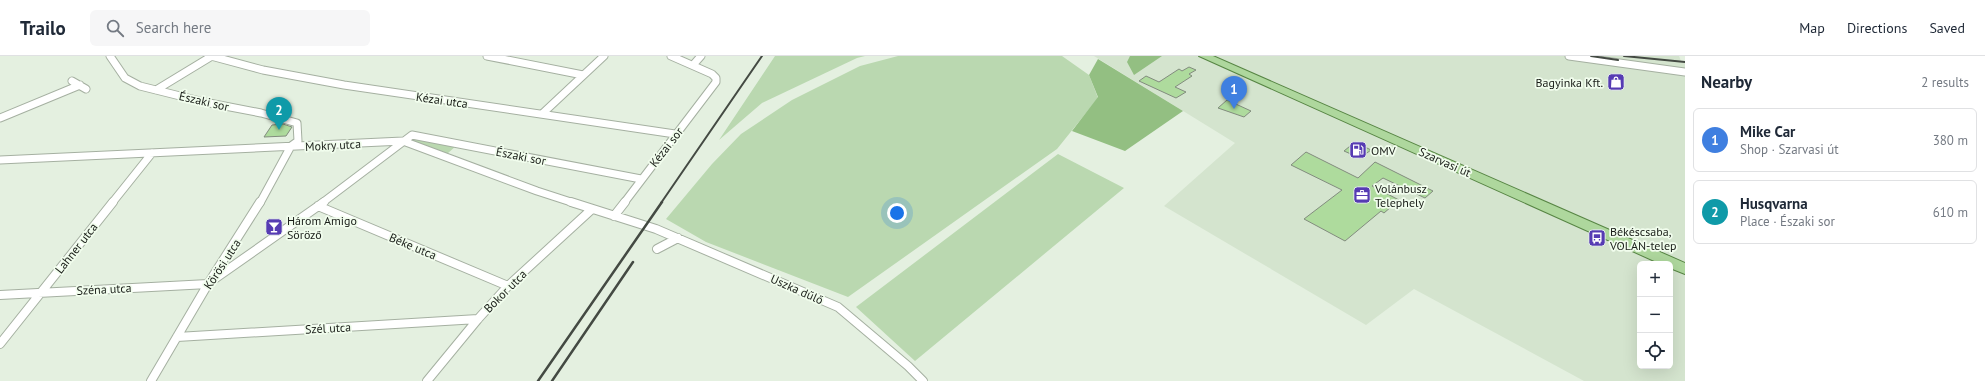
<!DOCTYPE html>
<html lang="en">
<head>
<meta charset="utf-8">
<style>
  body { margin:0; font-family:"PT Sans",sans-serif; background:#f6f6f7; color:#1f2937 }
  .controls { position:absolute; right:12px; bottom:12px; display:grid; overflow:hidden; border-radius:6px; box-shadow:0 4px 16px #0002 }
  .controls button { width:36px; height:36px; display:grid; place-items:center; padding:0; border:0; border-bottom:1px solid #e0e1e3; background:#fff; color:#1f2937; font:20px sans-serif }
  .you { position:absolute; left:897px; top:157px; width:14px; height:14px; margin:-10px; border:3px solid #fff; border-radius:50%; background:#1a73e8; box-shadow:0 0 0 6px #1a73e833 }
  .badge { display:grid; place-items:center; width:26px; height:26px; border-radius:50%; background:#ea580c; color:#fff; font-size:13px; font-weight:700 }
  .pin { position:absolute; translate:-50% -33px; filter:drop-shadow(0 1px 2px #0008) }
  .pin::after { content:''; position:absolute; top:21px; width:14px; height:12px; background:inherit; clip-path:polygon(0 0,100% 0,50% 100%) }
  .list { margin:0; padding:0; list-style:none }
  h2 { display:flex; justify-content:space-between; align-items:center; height:52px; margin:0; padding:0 16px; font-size:17px }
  h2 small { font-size:13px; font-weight:400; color:#747a83 }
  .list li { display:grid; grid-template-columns:26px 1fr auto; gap:12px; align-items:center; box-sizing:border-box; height:64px; margin:0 8px 8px; padding:0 8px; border:1px solid #e0e1e3; border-radius:6px }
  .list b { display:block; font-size:15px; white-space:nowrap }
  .list p { margin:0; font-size:13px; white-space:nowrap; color:#747a83 }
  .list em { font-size:13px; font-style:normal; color:#747a83 }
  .icon { flex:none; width:22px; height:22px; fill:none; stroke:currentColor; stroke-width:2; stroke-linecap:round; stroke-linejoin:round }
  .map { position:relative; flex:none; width:1685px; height:325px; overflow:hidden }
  header { display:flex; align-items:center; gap:24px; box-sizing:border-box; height:56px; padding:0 20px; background:#fff; border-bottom:1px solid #e0e1e3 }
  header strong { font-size:19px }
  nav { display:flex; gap:22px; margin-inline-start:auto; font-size:14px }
  .search { width:280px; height:36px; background:#f6f6f7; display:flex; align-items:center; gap:10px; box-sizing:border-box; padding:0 14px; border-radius:6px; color:#747a83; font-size:15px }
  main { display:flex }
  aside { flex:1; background:#fff }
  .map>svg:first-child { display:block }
  .built { fill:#d4e4ce; fill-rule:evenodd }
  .green { fill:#bad8b0 }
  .forest { fill:#93bf82 }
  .building { fill:#aedb9d; stroke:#828c7e }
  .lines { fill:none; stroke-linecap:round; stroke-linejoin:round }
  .minor-far1-casing { stroke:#a5b0a1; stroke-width:9 }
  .minor-casing { stroke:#a5b0a1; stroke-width:10 }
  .primary-casing { stroke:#578544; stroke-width:2 }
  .minor-far1 { stroke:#fff; stroke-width:7 }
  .minor { stroke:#fff; stroke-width:8 }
  .primary { fill:#aed79d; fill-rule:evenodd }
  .rail-far1 { stroke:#444a43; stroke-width:2 }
  .rail { stroke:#444a43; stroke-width:2.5 }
  .labels { text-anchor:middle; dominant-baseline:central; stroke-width:3.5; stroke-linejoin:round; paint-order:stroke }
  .poi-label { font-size:12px; fill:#191d18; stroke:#f1fded; text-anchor:start }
  .street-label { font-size:12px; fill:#191d18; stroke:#f1fded }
</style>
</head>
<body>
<header>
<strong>Trailo</strong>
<div class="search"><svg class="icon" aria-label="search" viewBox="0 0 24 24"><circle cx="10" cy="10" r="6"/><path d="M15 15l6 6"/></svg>Search here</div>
<nav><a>Map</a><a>Directions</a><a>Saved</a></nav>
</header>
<main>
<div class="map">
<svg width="1685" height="325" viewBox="0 0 1685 325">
  <rect width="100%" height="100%" fill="#e4f0e0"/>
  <path class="built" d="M1094 0H1679L1681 5H1685V325H1584L1414 233 1366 269 1164 150 1235 87ZM1640 208H1670V310H1640Z"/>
  <path class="green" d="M775 0H865L857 2 762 47 719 84Z
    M898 0H1062L1089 19 1098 42 1057 93 848 241 706 186 666 163 712 108 741 78 792 44 860 10Z
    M417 82 457 89 447 98 407 85Z
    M1058 98 1124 132 915 305 856 251Z"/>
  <path class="forest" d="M1130 0H1162L1134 19 1127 6Z
    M1098 3 1183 55 1125 95 1072 75 1098 41 1089 19Z"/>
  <path class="building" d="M1189 11 1196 14 1189 18 1192 20 1175 31 1186 36 1176 42 1139 25 1146 20 1159 26 1179 13 1182 15Z
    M1227 44 1251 55 1244 61 1218 52Z
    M283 68 292 71 286 80 264 81 272 69Z
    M1355 86 1371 94 1360 102 1344 95Z
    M1306 96 1358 122 1375 106 1433 135 1425 142 1383 122 1372 130 1399 144 1384 157 1381 155 1345 185 1304 163 1342 134 1291 109Z"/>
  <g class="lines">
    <defs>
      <path id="minor-far1" d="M110 0 125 22 140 30 204 46 261 57 297 67 298 85 291 90 260 147
        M211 0 263 14 344 29 675 78
        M487 0 583 19
        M1569 0 1685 16
        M693 9 701 0
        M72 25 86 33
        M156 34 212 0
        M542 58 604 0
        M0 62 80 29
        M0 104 403 85 537 135 574 147
        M112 147 152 97
        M322 147 412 79 641 123
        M624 147 716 26V22L712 18 671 0"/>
      <path id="minor" d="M571 146 656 173 838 251 908 310 923 325
        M318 150 508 230
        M614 160 625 146
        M657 193 678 182
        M213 224 324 146
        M0 239 208 228
        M177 281 478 263
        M0 288 113 146
        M151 325 208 228 260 146
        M427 325 478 263 508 230 592 153"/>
      <path id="primary" d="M1199 0H1213L1685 207V218L1670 212V208H1661Z"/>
    </defs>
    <use href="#minor-far1" class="minor-far1-casing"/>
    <use href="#minor" class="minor-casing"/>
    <use href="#primary" class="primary-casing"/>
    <use href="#minor-far1" class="minor-far1"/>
    <use href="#minor" class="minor"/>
    <use href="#primary" class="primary"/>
    <path class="rail-far1" d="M1591 0 1618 4
      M1624 0 1685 6
      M661 147 762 0"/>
    <path class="rail" d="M538 325 662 146
      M552 325 633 206"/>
  </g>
  <defs>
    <symbol id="shop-square" viewBox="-11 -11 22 22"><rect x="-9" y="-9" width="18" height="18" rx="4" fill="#563bb3" stroke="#f1fded"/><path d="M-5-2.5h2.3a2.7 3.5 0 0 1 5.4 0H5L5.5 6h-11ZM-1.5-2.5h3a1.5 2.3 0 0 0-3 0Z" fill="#fff"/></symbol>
    <symbol id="fuel-square" viewBox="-11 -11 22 22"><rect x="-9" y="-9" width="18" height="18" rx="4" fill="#563bb3" stroke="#f1fded"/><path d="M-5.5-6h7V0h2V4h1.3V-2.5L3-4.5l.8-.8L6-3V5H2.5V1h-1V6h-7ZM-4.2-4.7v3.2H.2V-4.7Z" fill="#fff"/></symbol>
    <symbol id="office-square" viewBox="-11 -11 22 22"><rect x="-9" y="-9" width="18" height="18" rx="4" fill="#563bb3" stroke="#f1fded"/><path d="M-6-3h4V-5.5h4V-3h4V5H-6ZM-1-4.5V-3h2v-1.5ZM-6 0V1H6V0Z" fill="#fff"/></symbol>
    <symbol id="bar-square" viewBox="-11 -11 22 22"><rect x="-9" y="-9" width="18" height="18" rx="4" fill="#563bb3" stroke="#f1fded"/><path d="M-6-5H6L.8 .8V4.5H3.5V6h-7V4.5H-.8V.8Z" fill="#fff"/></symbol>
    <symbol id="bus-square" viewBox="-11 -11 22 22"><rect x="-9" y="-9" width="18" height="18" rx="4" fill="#563bb3" stroke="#f1fded"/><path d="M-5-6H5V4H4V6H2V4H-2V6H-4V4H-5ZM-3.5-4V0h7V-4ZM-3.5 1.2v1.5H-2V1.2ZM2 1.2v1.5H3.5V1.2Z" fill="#fff"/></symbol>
  </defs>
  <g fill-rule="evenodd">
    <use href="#shop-square" x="1606" y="16" width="20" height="20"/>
    <use href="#fuel-square" x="1348" y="84" width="20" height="20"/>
    <use href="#office-square" x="1352" y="129" width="20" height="20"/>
    <use href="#bar-square" x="264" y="161" width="20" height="20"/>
    <use href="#bus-square" x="1587" y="172" width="20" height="20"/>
  </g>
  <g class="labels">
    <g class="poi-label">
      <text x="1603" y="26" text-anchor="end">Bagyinka Kft.</text>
      <text x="1371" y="94">OMV</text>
      <text x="1375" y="132">Volánbusz<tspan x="1375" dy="14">Telephely</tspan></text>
      <text x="287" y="164">Három Amigo<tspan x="287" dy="14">Söröző</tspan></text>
      <text x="1610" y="175">Békéscsaba,<tspan x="1610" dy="14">VOLÁN-telep</tspan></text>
    </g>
    <g class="street-label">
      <text transform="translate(442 44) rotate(8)">Kézai utca</text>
      <text transform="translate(204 45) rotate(13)">Északi sor</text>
      <text transform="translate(333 89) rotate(-3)">Mokry utca</text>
      <text transform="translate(666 91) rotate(-52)">Kézai sor</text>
      <text transform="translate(521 100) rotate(11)">Északi sor</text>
      <text transform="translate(1445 106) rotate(24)">Szarvasi út</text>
      <text transform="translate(413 190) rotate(23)">Béke utca</text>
      <text transform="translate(76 192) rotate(-52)">Lahner utca</text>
      <text transform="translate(222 208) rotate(-57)">Körösi utca</text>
      <text transform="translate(104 233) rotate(-3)">Széna utca</text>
      <text transform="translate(797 233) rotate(24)">Uszka dűlő</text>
      <text transform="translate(505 235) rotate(-45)">Bokor utca</text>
      <text transform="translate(328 272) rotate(-3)">Szél utca</text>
    </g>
  </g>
</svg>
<div class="controls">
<button>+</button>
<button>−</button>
<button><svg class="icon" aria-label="locate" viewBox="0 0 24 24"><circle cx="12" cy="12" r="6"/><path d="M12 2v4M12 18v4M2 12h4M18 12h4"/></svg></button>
</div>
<div class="you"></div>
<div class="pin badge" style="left:1234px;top:53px;background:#3f7fe0">1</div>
<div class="pin badge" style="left:279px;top:74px;background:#0f9aa8">2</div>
</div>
<aside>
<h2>Nearby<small>2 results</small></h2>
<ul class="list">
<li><span class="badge" style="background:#3f7fe0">1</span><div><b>Mike Car</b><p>Shop · Szarvasi út</p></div><em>380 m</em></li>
<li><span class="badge" style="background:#0f9aa8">2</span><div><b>Husqvarna</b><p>Place · Északi sor</p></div><em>610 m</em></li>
</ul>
</aside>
</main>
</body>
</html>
